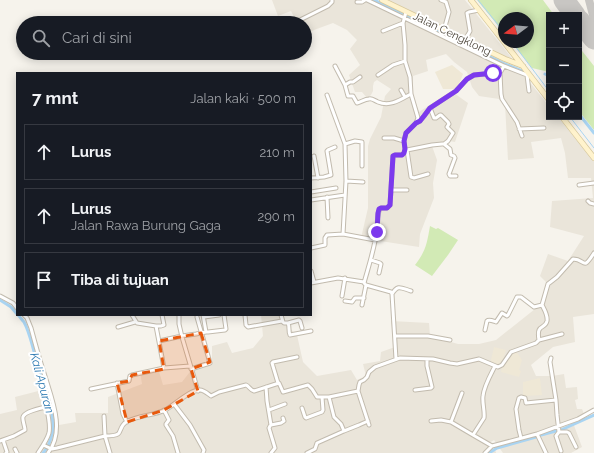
<!DOCTYPE html>
<html lang="id">
<head>
<meta charset="utf-8">
<style>
  body { margin:0; font-family:Raleway,sans-serif; background:#20242c; color:#f1f3f6 }
  .controls { position:absolute; right:12px; top:12px; display:grid; overflow:hidden; border-radius:0px; box-shadow:0 2px 10px #0003 }
  .controls button { width:36px; height:36px; display:grid; place-items:center; padding:0; border:0; border-bottom:1px solid #363941; background:#171b24; color:#f1f3f6; font:20px sans-serif }
  .compass { position:absolute; left:498px; top:12px; width:36px; height:36px; border-radius:50%; background:#171b24; box-shadow:0 2px 10px #0003; rotate:254deg }
  .stop { position:absolute; width:12px; height:12px; margin:-9px; border:3px solid #7c3aed; border-radius:50%; background:#fff }
  .stop.end { background:#7c3aed; border-color:#fff; box-shadow:0 1px 4px #0008 }
  .list { margin:0; padding:0; list-style:none }
  h2 { display:flex; justify-content:space-between; align-items:center; height:52px; margin:0; padding:0 16px; font-size:17px }
  h2 small { font-size:13px; font-weight:400; color:#9ea1a6 }
  .list li { display:grid; grid-template-columns:26px 1fr auto; gap:12px; align-items:center; box-sizing:border-box; height:56px; margin:0 8px 8px; padding:0 8px; border:1px solid #363941; border-radius:0px }
  .list b { display:block; font-size:15px; white-space:nowrap }
  .list p { margin:0; font-size:13px; white-space:nowrap; color:#9ea1a6 }
  .list em { font-size:13px; font-style:normal; color:#9ea1a6 }
  .icon { flex:none; width:22px; height:22px; fill:none; stroke:currentColor; stroke-width:2; stroke-linecap:round; stroke-linejoin:round }
  .map { position:relative; flex:none; width:594px; height:453px; overflow:hidden }
  .search { position:absolute; background:#171b24; box-shadow:0 2px 10px #0003; left:16px; top:16px; width:296px; height:44px; display:flex; align-items:center; gap:10px; box-sizing:border-box; padding:0 14px; border-radius:22px; color:#9ea1a6; font-size:15px }
  .panel { position:absolute; background:#171b24; box-shadow:0 2px 10px #0003; left:16px; top:72px; width:296px; height:244px; border-radius:0px }
  .map>svg:first-child { display:block }
  .residential { fill:#eae5da }
  .education { fill:#efe8d6 }
  .green { fill:#d2eab5 }
  .lines { fill:none; stroke-linecap:round; stroke-linejoin:round }
  .stream { stroke:#a9d4f2; stroke-width:1 }
  .canal { stroke:#a9d4f2; stroke-width:3 }
  .taxiway { stroke:#c8c6c3; stroke-width:8 }
  .runway { stroke:#c8c6c3; stroke-width:21 }
  .street-casing { stroke:#c2bbae; stroke-width:5 }
  .secondary-casing { stroke:#d6c79b; stroke-width:6 }
  .street { stroke:#fff; stroke-width:3 }
  .secondary { stroke:#fff3cd; stroke-width:4.5 }
  .route { stroke:#7c3aed; stroke-width:5 }
  .marked { fill:#e8590c; fill-opacity:0.2; stroke:#e8590c; stroke-width:3; stroke-dasharray:8 5; stroke-linejoin:round }
  .labels { text-anchor:middle; dominant-baseline:central; stroke-width:4; stroke-linejoin:round; paint-order:stroke }
  .street-label { font-size:11px; fill:#4b4439; stroke:#fff }
  .water-label { font-size:12px; font-style:italic; fill:#2e7ab2; stroke:#fff }
</style>
</head>
<body>
<div class="map">
<svg width="594" height="453" viewBox="0 0 594 453">
  <rect width="100%" height="100%" fill="#f6f3ec"/>
  <path class="residential" d="M272 0H370L523 74 549 106V117H558L594 162V314L573 317 575 342 553 347 531 365 536 376H552L564 374 566 388 577 387 578 399 575 400 577 409H582L584 414 572 420 582 447 571 453H503L494 440 489 443 496 452V453H0V414L17 410 15 397 50 388 59 425 76 422 75 413H108V397L142 384 140 372 158 368 163 385 182 382 189 373 212 362V346L227 342 232 353 253 348 263 336 261 315H282L286 325 297 335 303 362 317 376 351 370 357 380 366 376 363 364 380 361 381 352 395 347 391 321 429 323 430 336 458 344H479L496 340 540 305 547 283 540 276 548 254 568 261 584 236 550 227 552 201 593 198 591 178H568L565 153 561 138 531 142 534 158 508 160 505 104 499 99 479 96 472 87 467 72 454 62 446 54 426 60 428 71 413 76 412 94 419 112 451 91 468 103 455 142 449 141 432 146 437 160 433 183 434 198 420 234 419 247 361 238 368 208V146L370 139 381 117 385 96 391 89 377 80 374 82 373 86V91L371 95 367 98 362 92H355L349 75 360 65 350 49 357 40 347 30 333 23 314 30 305 36V23H297L291 11 278 16Z
    M388 0H465L514 61Z"/>
  <path class="education" d="M452 65 463 74 457 89H443L435 72Z
    M494 347 506 350 502 363 499 366 490 364Z
    M516 351 522 360 519 370 521 371 519 377 501 372 503 365 510 355Z
    M540 378 542 395 523 396V382Z"/>
  <path class="green" d="M477 0H543L554 15H549V72L532 68 511 42H528V18H504V33Z
    M579 47 594 66V130L579 111Z
    M430 226 436 229 438 228 458 240 448 255 432 276 415 265C426 251 427 243 430 226Z"/>
  <g class="lines">
    <path class="stream" d="M478 0 504 32
      M512 42 549 91
      M570 117 594 148"/>
    <path class="canal" d="M374 0 505 64 522 71
      M545 74 549 76
      M579 114 594 133
      M0 300 11 307 17 314
      M18 315C20 317 22 320 24 322 30 333 32 346 36 358 42 378 54 409 53 430 52 437 48 448 43 453
      M561 430 594 415
      M541 435 556 431
      M489 453 497 448 536 437"/>
    <path class="taxiway" d="M589 0 594 19"/>
    <path class="runway" d="M564 0 575 15
      M579 20 594 39"/>
    <defs>
      <path id="street" d="M367 0 504 66 527 75
        M441 0 446 2 449 12 444 30
        M357 2H362L365 0
        M298 21 328 6 332 2V0
        M383 31 403 23
        M465 40 470 31 467 13 469 12 479 10
        M335 66 345 85 348 96H353L357 103C361 102 365 99 369 99 372 98 375 101 378 102 390 107 400 100 411 94
        M504 66 500 73 501 94 502 99 517 122 522 136
        M529 74 527 75 529 91
        M378 75 393 65 405 61
        M345 85 350 82H353L360 77
        M401 90 405 97
        M327 95 345 144 346 181 343 234
        M430 108 434 118H436L440 115H441L448 122 449 124 447 127 453 133 448 141 444 144
        M416 123 420 121 424 116 430 108 456 91 467 79 474 75 500 73
        M519 129 544 128
        M384 138H394L404 141
        M345 144 355 141 362 142V166
        M405 149 407 150 432 145 442 144H444L450 149 451 155 454 156 455 158 449 174 450 176H456
        M407 150 411 177 414 178 428 174
        M314 156 318 178
        M311 178 324 177 331 175 327 151 328 150 335 147
        M346 181 363 182
        M579 185 594 183
        M391 190H407
        M311 192 336 188
        M327 197 328 218
        M311 200 345 195
        M588 201 590 203 594 204
        M311 248 325 245V238L327 235 343 234 375 240
        M371 260 380 263 381 264 379 273
        M311 271 314 282
        M311 283 338 278 364 282
        M392 294C398 284 401 288 411 291
        M0 296 13 303 17 308
        M342 296 345 278
        M345 301 352 302 355 298H364
        M362 305 366 285
        M24 315 27 318 31 328C35 343 39 358 44 373 51 397 66 430 48 453
        M179 315V324L182 337 198 391
        M245 315 246 325 248 327 282 321
        M281 315 283 322 284 323H288C290 327 288 331 290 335L311 331
        M204 317 219 315
        M288 323 299 320 300 321 302 328
        M156 326H161L164 325 162 315
        M118 327 135 322
        M485 330 487 321C489 319 493 321 496 322L502 313 507 316 508 315 517 297H521L534 307 542 305
        M206 332H208L225 330 226 329 224 315
        M395 336H428L450 340
        M539 340 562 334
        M159 341 182 336 196 334 206 332 203 315
        M551 358 550 362 556 400 557 415 559 432 556 436 561 451
        M396 359 392 294 391 292 366 285 364 283C369 265 375 247 377 229 378 222 376 213 381 208H387L390 205 393 156 395 155H402L404 153 405 149 404 141 406 133 416 123 418 118 416 111 411 94 410 77 405 61V45L403 23 406 12
        M164 368 190 366
        M191 369 210 363 197 317
        M117 383 123 414 127 422
        M278 383 272 363 273 362 297 357
        M266 387 267 401 271 425 270 426 269 428 275 448 271 453
        M91 389 129 381 130 376 132 375 164 368 156 326 137 323 132 315
        M415 390 431 388 432 387 427 366V359
        M358 391 369 425
        M174 404 190 425 204 450 203 453
        M302 408 305 417 306 418 322 412 323 410 322 397
        M164 410 169 420 166 424V425L173 436 178 453
        M269 410 285 404
        M431 421 441 420 451 422 473 435
        M451 422 462 393
        M271 425 281 423 284 421 283 418
        M344 431 359 425 368 421
        M559 432H567L569 433 576 447
        M537 434 546 453
        M521 438 519 430 516 409 519 398 521 397 525 398 526 403 556 400
        M3 440 7 452 6 453
        M0 441 14 436 25 430C25 426 22 420 23 417 24 412 41 408 46 407
        M43 445 52 449 57 448 105 436 104 416
        M492 446 473 435 484 418C485 411 482 403 483 396 484 386 491 374 495 366
        M15 449 17 453
        M38 453C42 447 47 440 49 433 51 423 47 411 45 401
        M110 453 105 436C109 436 115 436 118 434 121 432 120 426 126 422 138 415 153 416 165 410 175 405 189 390 200 390 204 390 208 394 211 396L219 392 246 385C249 386 250 390 254 391L279 383 283 392 308 385 312 389 317 397H329L358 391 359 385 360 382 364 380 367 377 369 372 375 367 400 358 433 359 450 363 457 364 479 359 498 367 502 365 511 352 536 343 539 340C536 323 545 330 547 321 548 315 544 309 542 305L548 284 557 277 573 259C586 259 582 272 594 253
        M307 453 315 449 317 443 344 431 341 424 334 417 329 397
        M485 453 492 446 537 434 564 424 578 419 594 410"/>
      <path id="secondary" d="M382 0 505 59 523 66
        M471 0 504 42
        M504 42 549 100
        M562 117 594 158"/>
    </defs>
    <use href="#street" class="street-casing"/>
    <use href="#secondary" class="secondary-casing"/>
    <use href="#street" class="street"/>
    <use href="#secondary" class="secondary"/>
  </g>
  <g class="lines">
    <path class="route" d="M377 232 378 213 379 209 381 208H387L390 205 393 156 395 155H402L404 153 405 149 404 141 406 133 416 123 420 121 424 116 430 108 456 91 467 79 474 75 493 73"/>
  </g>
  <path class="marked" d="M201 333 210 362 191 369 198 391 164 410 127 422 117 383 129 381 132 375 164 369 159 341Z"/>
  <g class="labels">
    <g class="street-label">
      <text transform="translate(452 34) rotate(26)">Jalan Cengklong</text>
    </g>
    <g class="water-label">
      <text transform="translate(42 383) rotate(75)">Kali Apuran</text>
    </g>
  </g>
</svg>
<div class="controls">
<button>+</button>
<button>−</button>
<button><svg class="icon" aria-label="locate" viewBox="0 0 24 24"><circle cx="12" cy="12" r="6"/><path d="M12 2v4M12 18v4M2 12h4M18 12h4"/></svg></button>
</div>
<svg class="compass" viewBox="-18 -18 36 36"><path d="M0-13l5 13h-10z" fill="#e53935"/><path d="M0 13l5-13h-10z" fill="#9ea1a6"/></svg>
<div class="stop" style="left:493px;top:73px"></div>
<div class="stop end" style="left:377px;top:232px"></div>
<div class="search"><svg class="icon" aria-label="search" viewBox="0 0 24 24"><circle cx="10" cy="10" r="6"/><path d="M15 15l6 6"/></svg>Cari di sini</div>
<section class="panel">
<h2>7 mnt<small>Jalan kaki · 500 m</small></h2>
<ul class="list">
<li><svg class="icon" aria-label="ahead" viewBox="0 0 24 24"><path d="M12 20V5M6 11l6-6 6 6"/></svg><div><b>Lurus</b></div><em>210 m</em></li>
<li><svg class="icon" aria-label="ahead" viewBox="0 0 24 24"><path d="M12 20V5M6 11l6-6 6 6"/></svg><div><b>Lurus</b><p>Jalan Rawa Burung Gaga</p></div><em>290 m</em></li>
<li><svg class="icon" aria-label="arrive" viewBox="0 0 24 24"><path d="M6 21V4h12l-3 4 3 4H6"/></svg><div><b>Tiba di tujuan</b></div></li>
</ul>
</section>
</div>
</body>
</html>
